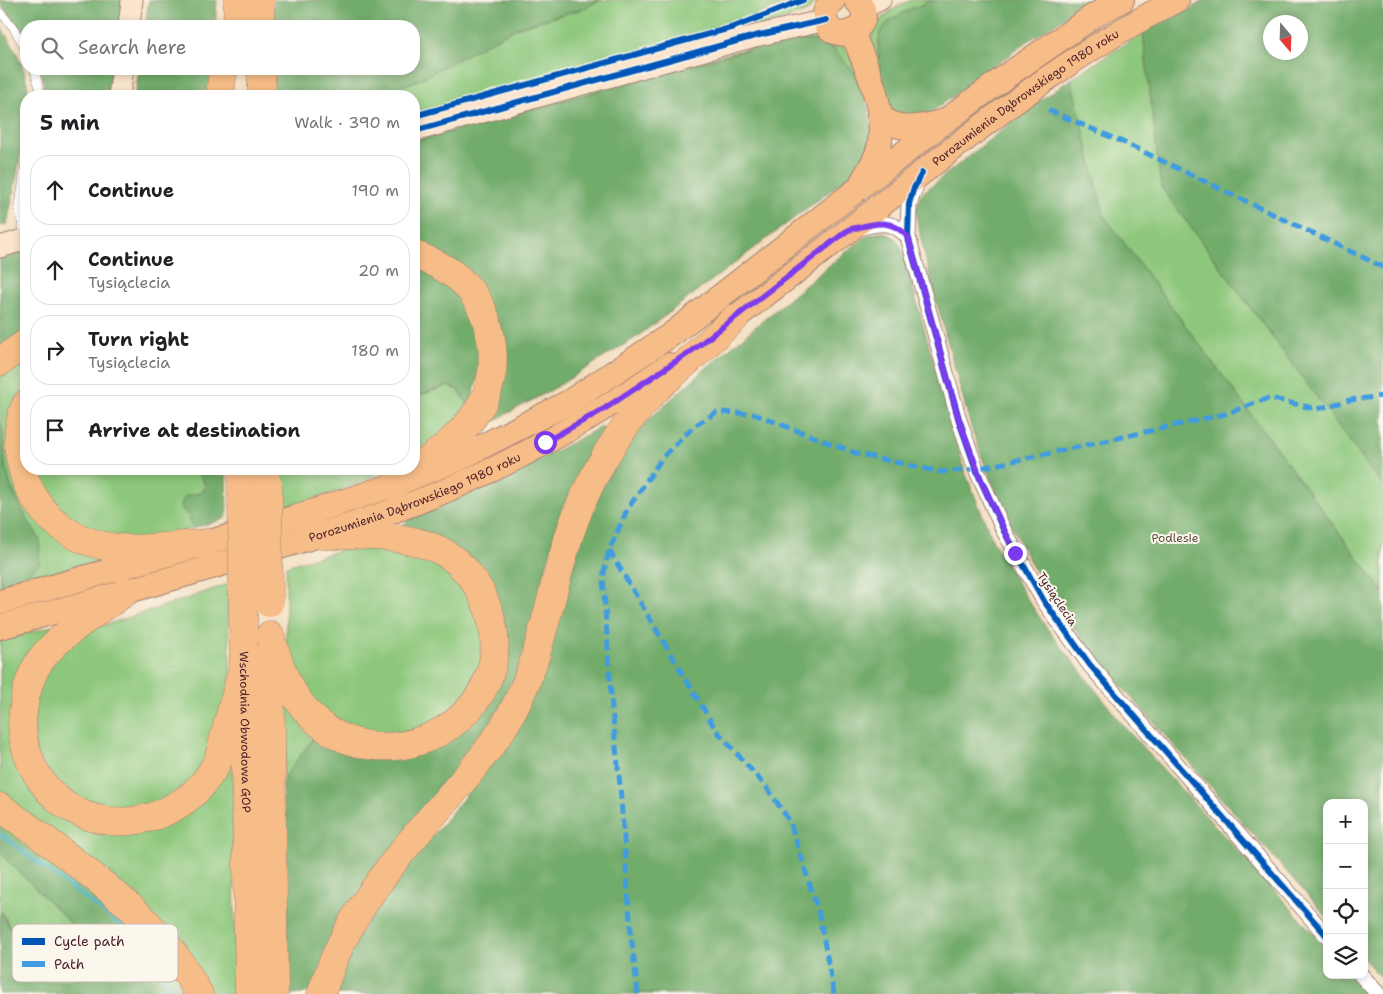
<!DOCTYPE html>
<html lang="en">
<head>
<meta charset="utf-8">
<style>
  body { margin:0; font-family:"Shantell Sans",sans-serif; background:#f2f2f2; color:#202124 }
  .controls { position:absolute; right:15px; bottom:15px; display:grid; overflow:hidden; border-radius:10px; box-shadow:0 2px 8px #0003 }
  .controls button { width:45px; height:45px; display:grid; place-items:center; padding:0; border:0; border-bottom:1px solid #e0e0e0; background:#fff; color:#202124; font:25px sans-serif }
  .compass { position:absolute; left:1263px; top:15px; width:45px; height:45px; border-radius:50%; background:#fff; box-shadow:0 2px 8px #0003; rotate:161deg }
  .stop { position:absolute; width:15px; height:15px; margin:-11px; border:4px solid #7c3aed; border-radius:50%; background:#fff }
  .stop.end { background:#7c3aed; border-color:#fff; box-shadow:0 1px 5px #0008 }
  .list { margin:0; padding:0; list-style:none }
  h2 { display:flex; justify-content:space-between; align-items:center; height:65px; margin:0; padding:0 20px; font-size:21px }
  h2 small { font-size:16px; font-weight:400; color:#757577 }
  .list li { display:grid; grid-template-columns:32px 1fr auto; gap:15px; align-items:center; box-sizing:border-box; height:70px; margin:0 10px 10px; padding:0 10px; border:1px solid #e0e0e0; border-radius:20px }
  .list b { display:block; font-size:19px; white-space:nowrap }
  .list p { margin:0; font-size:16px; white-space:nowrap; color:#757577 }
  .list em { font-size:16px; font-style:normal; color:#757577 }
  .icon { flex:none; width:28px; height:28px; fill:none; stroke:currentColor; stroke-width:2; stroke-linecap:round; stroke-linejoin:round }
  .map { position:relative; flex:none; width:1383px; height:994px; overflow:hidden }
  .search { position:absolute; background:#fff; box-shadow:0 2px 8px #0003; left:20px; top:20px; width:400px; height:55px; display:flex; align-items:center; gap:12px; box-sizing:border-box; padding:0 18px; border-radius:20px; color:#757577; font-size:19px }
  .panel { position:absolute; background:#fff; box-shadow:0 2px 8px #0003; left:20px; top:90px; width:400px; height:385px; border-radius:20px }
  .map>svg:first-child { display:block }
  .green { fill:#8dc77b; stroke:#6c7353 }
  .forest { fill:#72ac6b; stroke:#5e664b; fill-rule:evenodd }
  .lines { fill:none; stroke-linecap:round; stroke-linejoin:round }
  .stream { stroke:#3eaeb9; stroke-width:4 }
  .lane-casing { stroke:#9e7e74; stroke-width:9 }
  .street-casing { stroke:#9e7e74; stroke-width:17 }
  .secondary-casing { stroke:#9e7e74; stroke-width:23 }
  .primary-casing { stroke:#9e7e74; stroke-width:26 }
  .highway-casing { stroke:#9e7e74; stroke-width:29 }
  .lane { stroke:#fff; stroke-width:8 }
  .street { stroke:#fff; stroke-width:15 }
  .secondary { stroke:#fce5cf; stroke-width:21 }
  .primary { stroke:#f7bd88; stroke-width:24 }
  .highway { stroke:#f7bd88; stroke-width:28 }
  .highway-bridge-casing { stroke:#9e7e74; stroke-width:29; stroke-linecap:butt }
  .highway-bridge { stroke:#f7bd88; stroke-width:28 }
  .quiet { stroke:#409be1; stroke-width:5; stroke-dasharray:10 5; stroke-linecap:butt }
  .cycleway-casing { stroke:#fbf7ec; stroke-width:9 }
  .cycleway { stroke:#0057b8; stroke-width:6 }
  .route { stroke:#7c3aed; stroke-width:6 }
  .labels { text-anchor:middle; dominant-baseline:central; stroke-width:4; stroke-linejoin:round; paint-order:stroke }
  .street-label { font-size:12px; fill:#4a1f2b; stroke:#fbf7ec }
  .park-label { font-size:12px; fill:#5e5143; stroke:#fbf7ec }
  .key { fill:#fbf7ec; stroke:#c6b6b2; stroke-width:1 }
  .key-label { font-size:14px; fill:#4a1f2b }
</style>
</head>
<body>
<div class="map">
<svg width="1383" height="994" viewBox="0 0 1383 994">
  <rect width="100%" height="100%" fill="#fbf7ec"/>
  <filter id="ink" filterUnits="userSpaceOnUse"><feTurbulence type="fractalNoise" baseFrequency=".02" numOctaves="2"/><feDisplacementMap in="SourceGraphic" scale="10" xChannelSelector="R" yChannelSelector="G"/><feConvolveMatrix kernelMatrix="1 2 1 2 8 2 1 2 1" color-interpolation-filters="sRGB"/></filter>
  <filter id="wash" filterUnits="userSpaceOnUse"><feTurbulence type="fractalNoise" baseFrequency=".0096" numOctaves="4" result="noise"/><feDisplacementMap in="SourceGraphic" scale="20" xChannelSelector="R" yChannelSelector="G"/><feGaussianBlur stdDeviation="1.12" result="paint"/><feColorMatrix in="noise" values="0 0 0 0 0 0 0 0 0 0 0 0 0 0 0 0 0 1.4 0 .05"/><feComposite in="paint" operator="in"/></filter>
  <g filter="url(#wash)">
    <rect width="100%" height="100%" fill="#f3ddbe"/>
    <path class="green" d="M601 0H795L730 25 414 113V96H377L418 80 518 27 582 9Z
      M808 0H817L807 12 764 26 414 125V118L737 28 798 6Z
      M911 0H934L900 14 878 42V54L886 103C871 53 852 27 911 0Z
      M1143 33 1161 187 1383 486V592L1104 216 1071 79Z
      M800 35C810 36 822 36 832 39 853 47 859 80 866 99L854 72 830 45 772 43 414 142V138L623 80Z
      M26 355V382L15 404 13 473 124 558 0 590V586L29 573 40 540 27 519 11 487 5 464 3 434 0 422V376L16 361Z
      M448 386 458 390 470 407 453 428 414 454V394L420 395Z
      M29 469H193C200 475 205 480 205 489L200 493 186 496 181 507 188 516 194 528 162 538 129 541 68 524Z
      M283 469H383C360 488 314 498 283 507Z
      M355 546 406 552 427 559 445 572 461 588 473 603 483 620 481 675 437 727 368 738 314 705 286 652V566Z
      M227 584 231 683 200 779 130 815 68 798 34 750 35 686 80 633 183 600Z
      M70 621 32 654 29 779 148 828 232 739 236 994H207L0 795V641Z
      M281 687 318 732 283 779Z
      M0 853 93 945 100 978 53 982 30 981 27 961 3 913 0 912Z"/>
    <path class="forest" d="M0 0H125L121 26H26V38L0 3Z
      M149 0H217L215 26H145Z
      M274 0H601L582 9 518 27 418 80 377 96H274V69H414V26H274Z
      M934 0H1092L1028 41 930 113 905 121C900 117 893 114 889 109 882 99 875 41 881 30 890 16 919 5 934 0Z
      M1206 0H1383V486L1161 187 1143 33ZM1270 22H1300V52H1270Z
      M0 26C17 51 25 66 29 96H26V128L7 224 0 226Z
      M803 40 819 41 830 45 854 72 866 99 874 136 863 166 638 336 553 389 484 426 475 428 498 342 414 247V142L772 43Z
      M40 69H116L112 96H45V88Z
      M139 69H213L210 96H135Z
      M1071 79 1104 216 1383 592V980L1364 959V803H1327V917L1098 660 1067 619 1033 568 1010 522 989 476 971 427 930 278 917 221 916 210 921 194 930 187 1032 106Z
      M884 232 895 238 901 247 965 472 993 541 1022 591 1046 627 1126 729 1327 948V975H1352L1369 994H330L349 952 385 894 467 794 593 501 632 437 648 420 712 363 837 259 868 235Z
      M26 252V335L0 352V259Z
      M414 264 428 270 466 302 484 352 470 407 458 390 448 386 420 395 414 394Z
      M0 422 3 434 5 464 11 487 27 519 40 540 39 564 29 573 0 586Z
      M601 427 605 429 604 433 563 506 513 689 312 991 301 994H282L283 779 318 732 455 737 501 620 407 532 403 525 408 520C474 493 538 461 601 427Z
      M193 469H226L227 516 224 519 194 528 188 516 181 507 182 501 186 496 200 493 205 489C205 480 200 475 193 469Z
      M0 820 131 919 191 994H0V912L2 913 27 961 30 981 53 982 100 977 93 945 0 853Z"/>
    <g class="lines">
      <path class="stream" d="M0 834 122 926 177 994"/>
    </g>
  </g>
  <g filter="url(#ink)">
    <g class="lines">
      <defs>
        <path id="lane" d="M0 12 13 27 26 50
          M34 69 41 93V96
          M25 238 19 209 26 159"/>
        <path id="street" d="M918 180 909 204 908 237 959 420 976 469 1004 531 1044 601 1090 665 1327 936
          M858 228C880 223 891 219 908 237
          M1361 975 1378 994"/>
        <path id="secondary" d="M862 8 880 0
          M129 26 132 0
          M119 96 123 69
          M414 131 755 36 826 20
          M0 247 26 239"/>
        <g id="primary">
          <path d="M833 0C828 5 824 10 825 17 829 51 884 26 856 0"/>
          <path d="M852 32C866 66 887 110 879 147 877 159 868 171 862 182"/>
          <path d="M879 115C900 133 916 128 941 122"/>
          <path id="s1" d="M721 328C790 277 857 224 924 171 1006 107 1084 47 1177 0"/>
          <path d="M0 602 300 516 393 485 460 458 569 402 672 334 945 121 1012 72 1095 15 1122 0"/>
          <path id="s2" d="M0 627C83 604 165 581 248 556 304 540 362 523 417 502 507 468 591 420 669 365"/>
        </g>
        <g id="highway">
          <path d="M260 0V26"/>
          <path d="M237 26 238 0"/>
          <path d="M261 69 262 96"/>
          <path d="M220 96 223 69"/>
          <path d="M0 362 26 343"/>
          <path d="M26 404C15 428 17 450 24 475 37 517 75 544 118 548 146 551 178 545 206 543"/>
          <path d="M242 469V494"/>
          <path d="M393 485C426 461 464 438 484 400 500 367 493 320 471 291 458 274 434 261 414 255"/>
          <path d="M127 591C102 609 59 635 41 659 30 675 25 693 23 712 20 731 25 751 33 767 72 846 183 835 218 760L244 664"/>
          <path id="s3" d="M243 608 249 994"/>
          <path d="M270 635C277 655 283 679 296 697 369 807 540 716 483 597 474 577 457 558 437 549 401 533 360 536 322 535"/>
          <path d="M270 652 274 994"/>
          <path d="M0 807C30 828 60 850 89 873 115 894 141 914 163 940 177 956 188 975 199 994"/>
          <path d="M321 994C328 975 334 956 344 938 356 913 374 889 390 867 426 819 470 778 503 728 543 665 549 588 575 519 592 474 619 430 651 395 659 386 669 378 678 370 697 353 716 336 735 318"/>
        </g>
      </defs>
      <use href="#lane" class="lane-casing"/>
      <use href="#street" class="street-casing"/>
      <use href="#secondary" class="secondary-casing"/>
      <use href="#primary" class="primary-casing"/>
      <use href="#highway" class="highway-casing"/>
      <use href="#lane" class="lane"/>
      <use href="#street" class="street"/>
      <use href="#secondary" class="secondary"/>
      <use href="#primary" class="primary"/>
      <use href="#highway" class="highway"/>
      <defs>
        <path id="highway-bridge" d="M268 485 269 603
          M242 494 243 608"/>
      </defs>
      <use href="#highway-bridge" class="highway-bridge-casing"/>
      <use href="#highway-bridge" class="highway-bridge"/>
      <path class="quiet" d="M1048 110 1125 143 1383 267
        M609 550 716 730 768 789 790 822 819 914 834 994
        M638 994 631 934 620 785 612 709 603 577 609 550 627 510 662 458 693 427 717 412 754 414 858 454 940 472 976 469 1087 445 1225 414 1269 398 1317 409 1350 400 1383 396"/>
      <defs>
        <path id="cycleway" d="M414 116 734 27 803 0
          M414 131 755 36 826 20
          M922 173 913 190 909 204 908 237 959 420 976 469 1004 531 1044 601 1090 665 1327 936"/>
      </defs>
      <use href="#cycleway" class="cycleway-casing"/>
      <use href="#cycleway" class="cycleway"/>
    </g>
  </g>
  <g class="lines" filter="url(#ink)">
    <path class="route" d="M545 442 604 409 690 352 848 230C873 224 889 216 908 237L959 420 982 483 1015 553"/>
  </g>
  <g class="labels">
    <g class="street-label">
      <text stroke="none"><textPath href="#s1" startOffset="382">Porozumienia Dąbrowskiego 1980 roku</textPath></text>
      <text stroke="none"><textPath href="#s2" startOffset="435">Porozumienia Dąbrowskiego 1980 roku</textPath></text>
      <text transform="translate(1057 599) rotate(56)">Tysiąclecia</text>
      <text stroke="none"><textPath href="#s3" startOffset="124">Wschodnia Obwodowa GOP</textPath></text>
    </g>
    <g class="park-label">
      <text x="1175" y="538">Podlesie</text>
    </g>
  </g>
  <rect x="12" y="924" width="166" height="58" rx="8" class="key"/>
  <rect x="22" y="938" width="23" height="7" fill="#0057b8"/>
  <rect x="22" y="961" width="23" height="6" fill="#409be1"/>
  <g class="key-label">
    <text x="54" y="946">Cycle path</text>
    <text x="54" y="969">Path</text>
  </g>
</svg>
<div class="controls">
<button>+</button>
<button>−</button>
<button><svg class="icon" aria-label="locate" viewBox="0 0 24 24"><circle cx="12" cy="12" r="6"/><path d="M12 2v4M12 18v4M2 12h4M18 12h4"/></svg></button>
<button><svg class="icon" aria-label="layers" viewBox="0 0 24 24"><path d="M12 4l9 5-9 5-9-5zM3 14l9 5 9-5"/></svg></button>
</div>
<svg class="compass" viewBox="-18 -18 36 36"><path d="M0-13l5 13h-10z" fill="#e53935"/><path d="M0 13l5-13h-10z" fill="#757577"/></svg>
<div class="stop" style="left:545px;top:442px"></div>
<div class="stop end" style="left:1015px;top:553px"></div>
<div class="search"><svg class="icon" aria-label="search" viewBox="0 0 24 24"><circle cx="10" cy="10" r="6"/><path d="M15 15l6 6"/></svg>Search here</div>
<section class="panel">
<h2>5 min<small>Walk · 390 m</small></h2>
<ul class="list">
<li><svg class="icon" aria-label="ahead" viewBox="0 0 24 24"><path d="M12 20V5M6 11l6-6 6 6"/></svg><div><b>Continue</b></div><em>190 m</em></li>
<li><svg class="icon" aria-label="ahead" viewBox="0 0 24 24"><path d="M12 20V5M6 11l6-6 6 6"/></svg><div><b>Continue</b><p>Tysiąclecia</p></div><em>20 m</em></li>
<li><svg class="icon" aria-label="right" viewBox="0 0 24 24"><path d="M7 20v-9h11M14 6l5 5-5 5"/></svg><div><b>Turn right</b><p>Tysiąclecia</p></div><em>180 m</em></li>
<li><svg class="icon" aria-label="arrive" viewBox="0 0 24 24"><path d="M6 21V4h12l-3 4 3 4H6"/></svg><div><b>Arrive at destination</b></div></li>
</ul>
</section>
</div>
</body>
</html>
